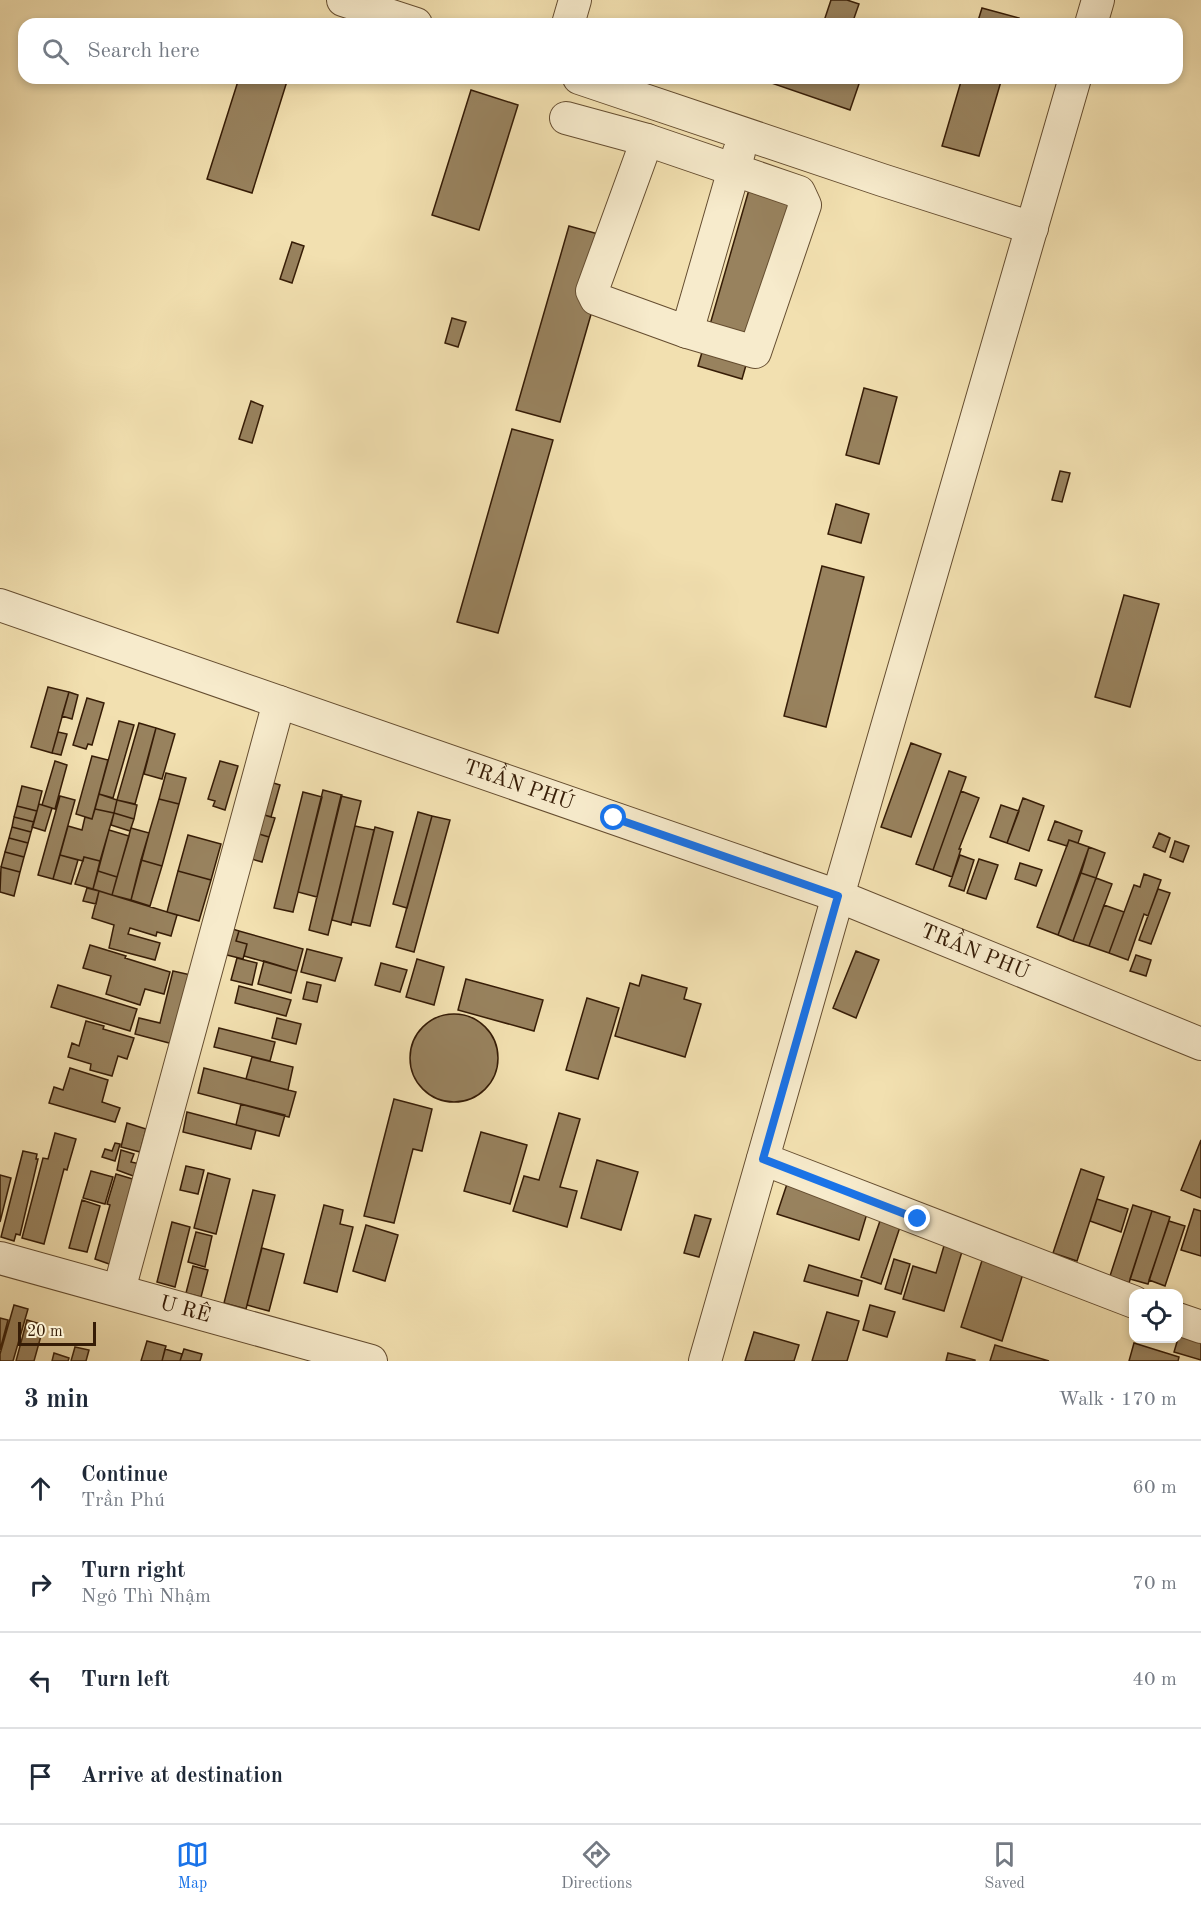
<!DOCTYPE html>
<html lang="en">
<head>
<meta charset="utf-8">
<style>
  body { margin:0; font-family:"Old Standard TT",serif; background:#f2f2f3; color:#1f2937 }
  .controls { position:absolute; right:18px; bottom:18px; display:grid; overflow:hidden; border-radius:12px; box-shadow:0 3px 9px #0003 }
  .controls button { width:54px; height:54px; display:grid; place-items:center; padding:0; border:0; border-bottom:2px solid #e0e1e3; background:#fff; color:#1f2937; font:30px sans-serif }
  .scale { position:absolute; left:18px; bottom:15px; width:78px; box-sizing:border-box; padding-left:6px; border:3px solid #361c06; border-top:0; font-size:16px; line-height:21px; white-space:nowrap; color:#361c06; -webkit-text-stroke:4px #f7ebcc; paint-order:stroke }
  .stop { position:absolute; width:18px; height:18px; margin:-14px; border:4px solid #1a73e8; border-radius:50%; background:#fff }
  .stop.end { background:#1a73e8; border-color:#fff; box-shadow:0 2px 6px #0008 }
  .list { margin:0; padding:0; list-style:none }
  h2 { display:flex; justify-content:space-between; align-items:center; height:78px; margin:0; padding:0 24px; font-size:26px }
  h2 small { font-size:20px; font-weight:400; color:#747a83 }
  .list li { display:grid; grid-template-columns:39px 1fr auto; gap:18px; align-items:center; box-sizing:border-box; height:96px; padding:0 24px; border-top:2px solid #e0e1e3 }
  .list b { display:block; font-size:22px; white-space:nowrap }
  .list p { margin:0; font-size:20px; white-space:nowrap; color:#747a83 }
  .list em { font-size:20px; font-style:normal; color:#747a83 }
  .icon { flex:none; width:33px; height:33px; fill:none; stroke:currentColor; stroke-width:2; stroke-linecap:round; stroke-linejoin:round }
  .map { position:relative; flex:none; width:1201px; height:1361px; overflow:hidden }
  .search { position:absolute; background:#fff; box-shadow:0 3px 9px #0003; left:18px; right:18px; top:18px; height:66px; display:flex; align-items:center; gap:15px; box-sizing:border-box; padding:0 21px; border-radius:18px; color:#747a83; font-size:22px }
  .sheet { height:462px; background:#fff }
  nav { display:flex; justify-content:space-around; align-items:center; box-sizing:border-box; height:84px; border-top:2px solid #e0e1e3; background:#fff; font-size:16px; color:#747a83 }
  nav a { display:grid; justify-items:center; gap:3px }
  nav .on { color:#1a73e8 }
  .map>svg:first-child { display:block }
  .building { fill:#98825e; stroke:#361c06; stroke-width:1.5 }
  .lines { fill:none; stroke-linecap:round; stroke-linejoin:round }
  .minor-casing { stroke:#654d30; stroke-width:34 }
  .minor { stroke:#f7ebcc; stroke-width:32 }
  .route { stroke:#1a73e8; stroke-width:8 }
  .labels { text-anchor:middle; dominant-baseline:central; stroke-width:4.5; stroke-linejoin:round; paint-order:stroke }
  .street-label { font-size:21px; fill:#361c06; stroke:#f7ebcc }
</style>
</head>
<body>
<div class="map">
<svg width="1201" height="1361" viewBox="0 0 1201 1361">
  <rect width="100%" height="100%" fill="#f2e0b0"/>
  <filter id="stains"><feTurbulence type="fractalNoise" baseFrequency=".00333" numOctaves="4"/><feColorMatrix values="0 0 0 0 .2 0 0 0 0 .09 0 0 0 0 .02 0 0 0 .5 -.17"/></filter>
  <radialGradient id="worn" r=".72"><stop offset=".6" stop-color="#630" stop-opacity="0"/><stop offset="1" stop-color="#630" stop-opacity=".3"/></radialGradient>
  <path class="building" d="M831 0H847L859 4 852 24H823Z
    M982 8 1019 18 1017 24H977Z
    M239 78H288L252 193 207 179Z
    M757 78H861L850 110Z
    M962 78H1002L979 156 942 146Z
    M471 90 518 105 479 230 432 215Z
    M753 176 797 189 742 379 698 366Z
    M569 226 613 238 560 422 516 410Z
    M292 242 304 246 292 283 280 279Z
    M452 318 466 322 458 347 445 343Z
    M864 388 897 397 879 464 846 455Z
    M251 401 263 406 252 443 239 439Z
    M512 429 553 440 498 633 457 622Z
    M1060 471 1070 473 1062 502 1052 500Z
    M836 504 869 514 861 543 828 534Z
    M822 566 864 577 826 727 784 716Z
    M1124 595 1159 604 1130 707 1095 697Z
    M48 687 69 692 52 753 31 747Z
    M69 692 78 695 72 719 62 716Z
    M87 698 104 703 92 745 88 744 86 749 73 745Z
    M119 721 134 725 113 798 99 794Z
    M139 723 156 728 135 804 117 800Z
    M156 728 175 734 162 779 144 774Z
    M58 732 67 734 61 755 52 753Z
    M911 743 941 754 911 837 881 827Z
    M92 756 108 760 92 819 76 814Z
    M55 761 67 765 55 809 42 805Z
    M220 761 238 766 225 810 213 806 215 801 208 799Z
    M949 771 966 777 933 870 916 864Z
    M166 773 186 778 179 804 159 799Z
    M267 781 280 785 271 817 258 813Z
    M22 786 42 791 37 811 17 806Z
    M323 790 342 795 317 897 298 892Z
    M961 791 979 798 959 849H961L952 877 933 870Z
    M303 792 322 797 293 912 274 908Z
    M99 794 117 800 114 813 95 809Z
    M60 796 75 800 53 879 38 875Z
    M341 796 361 801 328 935 309 930Z
    M1023 798 1044 806 1029 851 1007 843Z
    M159 799 179 804 162 866 141 860Z
    M117 800 137 805 134 819 114 813Z
    M39 804 52 808 45 831 32 827Z
    M1001 805 1019 811 1007 843 990 837Z
    M17 806 37 811 34 822 14 817Z
    M95 809 114 813 100 861 84 857 83 861 60 855 68 826 82 830 85 817 92 819Z
    M254 812 275 818 269 837 249 831Z
    M418 812 432 816 407 908 393 904Z
    M114 813 134 819 130 831 111 825Z
    M432 816 450 820 414 952 396 947Z
    M14 817 34 822 31 832 12 827Z
    M1055 821 1082 831 1078 843 1069 840 1067 846 1048 840Z
    M355 826 374 830 351 925 332 920Z
    M12 827 31 832 28 843 9 838Z
    M375 827 393 832 370 926 352 922Z
    M131 828 149 833 131 900 112 895Z
    M109 830 129 836 117 877 98 871Z
    M249 831 269 837 262 862 241 856Z
    M1159 833 1170 838 1165 852 1153 847Z
    M188 835 221 844 211 880 178 871Z
    M9 838 28 843 24 857 5 852Z
    M1069 840 1089 847 1058 935 1037 927Z
    M1175 841 1189 846 1183 862 1170 857Z
    M1089 847 1105 853 1096 878 1081 873Z
    M5 852 24 857 20 872 1 867Z
    M60 855 78 860 71 884 53 879Z
    M960 855 974 860 964 891 949 886Z
    M84 857 100 861 93 889 75 884Z
    M979 859 998 865 986 899 967 893Z
    M141 860 162 866 150 906 131 900Z
    M1020 863 1042 870 1036 886 1015 879Z
    M1 867 20 872 14 896 0 892Z
    M98 871 117 877 112 895 93 889Z
    M178 871 211 880 199 921 167 912Z
    M1081 873 1096 878 1073 941 1058 935Z
    M1144 874 1161 880 1148 916 1144 914 1128 960 1109 953 1134 885 1140 887Z
    M1096 878 1112 884 1089 946 1073 941Z
    M87 888 99 891 96 904 83 901Z
    M1158 889 1170 893 1151 944 1139 940Z
    M99 891 177 915 171 936 157 932 156 936 130 928 128 934 160 943 155 960 109 948 114 925 92 918Z
    M1104 905 1124 912 1109 953 1089 946Z
    M223 926 239 931 236 941 247 944 243 959 215 952Z
    M239 931 303 949 297 971 244 956 247 944 236 941Z
    M90 945 126 956 125 958 170 972 164 994 145 989 140 1005 106 994 111 976 83 968Z
    M307 949 342 958 335 981 301 972Z
    M856 951 879 960 856 1018 833 1008Z
    M1136 955 1151 960 1146 976 1130 971Z
    M237 958 257 963 252 985 231 980Z
    M417 959 444 967 434 1005 406 997Z
    M264 961 297 971 291 993 258 984Z
    M381 963 407 970 400 992 375 985Z
    M173 971 191 975 173 1044 135 1034 139 1018 160 1023Z
    M642 975 687 988 684 999 701 1004 685 1057 615 1036 630 983 639 986Z
    M466 979 543 1000 534 1031 458 1010Z
    M307 982 321 985 317 1002 303 999Z
    M58 985 137 1009 130 1031 51 1007Z
    M239 986 291 1000 286 1016 235 1003Z
    M587 998 619 1008 598 1079 566 1070Z
    M410 1058a44 44 0 1 1 88 0a44 44 0 1 1-88 0Z
    M277 1018 301 1024 296 1044 272 1038Z
    M86 1021 104 1026 103 1029 134 1038 127 1059 118 1056 112 1076 90 1070 91 1064 68 1057 72 1043 79 1046Z
    M219 1028 275 1042 270 1061 214 1047Z
    M252 1057 293 1067 288 1090 246 1079Z
    M70 1068 108 1080 102 1102 120 1108 115 1122 49 1103 54 1087 63 1090Z
    M204 1068 296 1092 289 1117 198 1093Z
    M394 1099 432 1109 422 1151 413 1149 394 1223 364 1216Z
    M241 1104 285 1115 279 1136 236 1125Z
    M187 1112 256 1130 251 1149 183 1132Z
    M559 1113 580 1119 560 1187 577 1191 567 1227 513 1211 524 1176 539 1180Z
    M127 1123 146 1129 140 1152 121 1147Z
    M481 1132 527 1145 510 1204 464 1191Z
    M55 1133 76 1139 67 1170 64 1169 44 1244 22 1238 43 1158 48 1159Z
    M1201 1140V1198L1181 1190Z
    M115 1143 120 1144 115 1161 102 1157 105 1149 112 1151Z
    M121 1150 134 1154 131 1162 140 1164 136 1177 117 1170Z
    M23 1151 37 1154 36 1159H38L20 1235 16 1234 14 1241 1 1237Z
    M597 1160 638 1172 621 1230 581 1218Z
    M186 1166 204 1170 198 1194 180 1190Z
    M1081 1169 1104 1177 1077 1261 1053 1253Z
    M91 1171 113 1177 105 1204 83 1198Z
    M208 1173 230 1179 216 1234 194 1228Z
    M116 1174 136 1180 112 1265 95 1259 110 1205 107 1204Z
    M0 1175 11 1178 0 1222Z
    M787 1184 868 1210 859 1240 777 1214Z
    M253 1190 275 1195 246 1309 224 1303Z
    M1097 1199 1128 1209 1121 1232 1090 1221Z
    M82 1200 100 1206 87 1252 69 1248Z
    M324 1205 343 1210 340 1224 353 1227 337 1292 304 1283Z
    M1133 1205 1152 1211 1129 1283 1110 1276Z
    M1194 1209 1201 1211V1256L1181 1250Z
    M1152 1211 1170 1217 1148 1284 1130 1279Z
    M695 1215 711 1219 699 1257 684 1253Z
    M882 1215 902 1221 881 1284 861 1277Z
    M1169 1221 1185 1226 1165 1286 1149 1280Z
    M172 1222 190 1227 175 1287 157 1282Z
    M366 1225 398 1235 385 1281 353 1271Z
    M196 1232 212 1236 205 1267 188 1262Z
    M946 1239 964 1245 944 1311 903 1299 913 1266 936 1273Z
    M262 1248 284 1254 269 1311 247 1305Z
    M985 1251 1026 1264 1002 1341 961 1327Z
    M894 1259 910 1264 901 1294 885 1289Z
    M809 1265 862 1281 858 1296 804 1281Z
    M193 1266 208 1270 201 1297 186 1293Z
    M14 1305 28 1309 13 1361H0V1354Z
    M870 1305 895 1312 887 1337 863 1330Z
    M827 1312 859 1321 847 1361H812Z
    M0 1318 8 1320 0 1350Z
    M27 1320 44 1325 34 1361H16Z
    M754 1332 799 1345 794 1361H745Z
    M1180 1332 1201 1339V1360L1174 1352Z
    M147 1341 166 1346 162 1361H141Z
    M1134 1343 1179 1357 1178 1361H1129Z
    M995 1345 1049 1361H990Z
    M75 1347 89 1350 86 1361H71Z
    M165 1349 182 1354 180 1361H162Z
    M184 1349 202 1354 200 1361H180Z
    M54 1353 69 1358 68 1361H52Z
    M948 1353 975 1360V1361H946Z"/>
  <g class="lines">
    <defs>
      <g id="minor">
        <path d="M343 0 416 24"/>
        <path d="M568 24 575 0"/>
        <path d="M1091 24 1098 0"/>
        <path d="M579 78 882 180 1032 228"/>
        <path d="M566 118 647 140 799 192 805 205 755 352 687 332"/>
        <path d="M647 140 592 291 596 299 687 332 739 152"/>
        <path id="s1" d="M0 605 838 896 1201 1044"/>
        <path d="M763 1159 1134 1302"/>
        <path id="s2" d="M0 1258 371 1361"/>
        <path d="M119 1290 279 702"/>
        <path d="M1178 1319 1201 1327"/>
        <path d="M705 1361 838 896 1075 78"/>
      </g>
    </defs>
    <use href="#minor" class="minor-casing"/>
    <use href="#minor" class="minor"/>
  </g>
  <g class="lines">
    <path class="route" d="M614 818 838 896 763 1159 918 1219"/>
  </g>
  <g class="labels">
    <g class="street-label">
      <text stroke="none"><textPath href="#s1" startOffset="549">TRẦN PHÚ</textPath></text>
      <text stroke="none"><textPath href="#s1" startOffset="1035">TRẦN PHÚ</textPath></text>
      <text stroke="none"><textPath href="#s2" startOffset="192">U RÊ</textPath></text>
    </g>
  </g>
  <rect width="100%" height="100%" filter="url(#stains)"/>
  <rect width="100%" height="100%" fill="url(#worn)"/>
</svg>
<div class="controls">
<button><svg class="icon" aria-label="locate" viewBox="0 0 24 24"><circle cx="12" cy="12" r="6"/><path d="M12 2v4M12 18v4M2 12h4M18 12h4"/></svg></button>
</div>
<div class="scale">20 m</div>
<div class="stop" style="left:614px;top:818px"></div>
<div class="stop end" style="left:918px;top:1219px"></div>
<div class="search"><svg class="icon" aria-label="search" viewBox="0 0 24 24"><circle cx="10" cy="10" r="6"/><path d="M15 15l6 6"/></svg>Search here</div>
</div>
<section class="sheet">
<h2>3 min<small>Walk · 170 m</small></h2>
<ul class="list">
<li><svg class="icon" aria-label="ahead" viewBox="0 0 24 24"><path d="M12 20V5M6 11l6-6 6 6"/></svg><div><b>Continue</b><p>Trần Phú</p></div><em>60 m</em></li>
<li><svg class="icon" aria-label="right" viewBox="0 0 24 24"><path d="M7 20v-9h11M14 6l5 5-5 5"/></svg><div><b>Turn right</b><p>Ngô Thì Nhậm</p></div><em>70 m</em></li>
<li><svg class="icon" aria-label="left" viewBox="0 0 24 24"><path d="M17 20v-9H6M10 6l-5 5 5 5"/></svg><div><b>Turn left</b></div><em>40 m</em></li>
<li><svg class="icon" aria-label="arrive" viewBox="0 0 24 24"><path d="M6 21V4h12l-3 4 3 4H6"/></svg><div><b>Arrive at destination</b></div></li>
</ul>
</section>
<nav>
<a class="on"><svg class="icon" aria-label="map" viewBox="0 0 24 24"><path d="M3 6l6-2 6 2 6-2v14l-6 2-6-2-6 2zM9 4v14M15 6v14"/></svg>Map</a>
<a><svg class="icon" aria-label="directions" viewBox="0 0 24 24"><path d="M12 3l9 9-9 9-9-9zM9 14v-3h6M13 9l2 2-2 2"/></svg>Directions</a>
<a><svg class="icon" aria-label="saved" viewBox="0 0 24 24"><path d="M7 4h10v16l-5-4-5 4z"/></svg>Saved</a>
</nav>
</body>
</html>
